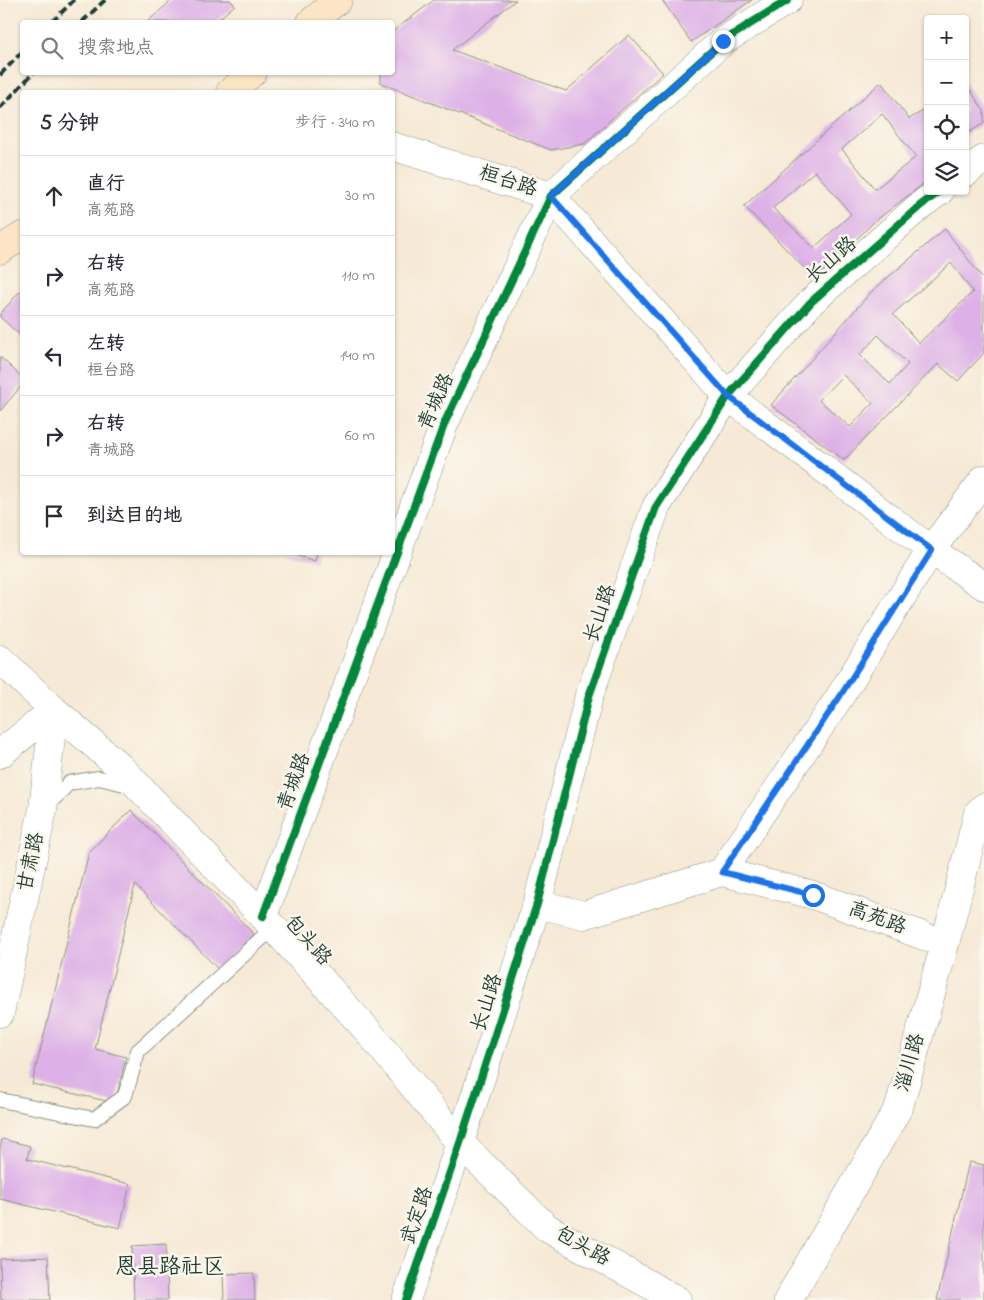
<!DOCTYPE html>
<html lang="zh">
<head>
<meta charset="utf-8">
<style>
  body { margin:0; font-family:"Indie Flower","LXGW WenKai TC",sans-serif; background:#f2f2f3; color:#2b2b33 }
  .controls { position:absolute; right:15px; top:15px; display:grid; overflow:hidden; border-radius:5px; box-shadow:0 1px 4px #0004 }
  .controls button { width:45px; height:45px; display:grid; place-items:center; padding:0; border:0; border-bottom:1px solid #e1e1e2; background:#fff; color:#2b2b33; font:25px sans-serif }
  .stop { position:absolute; width:15px; height:15px; margin:-11px; border:4px solid #1a73e8; border-radius:50%; background:#fff }
  .stop.end { background:#1a73e8; border-color:#fff; box-shadow:0 1px 5px #0008 }
  .list { margin:0; padding:0; list-style:none }
  h2 { display:flex; justify-content:space-between; align-items:center; height:65px; margin:0; padding:0 20px; font-size:21px }
  h2 small { font-size:16px; font-weight:400; color:#7c7c81 }
  .list li { display:grid; grid-template-columns:32px 1fr auto; gap:15px; align-items:center; box-sizing:border-box; height:80px; padding:0 20px; border-top:1px solid #e1e1e2 }
  .list b { display:block; font-size:19px; white-space:nowrap }
  .list p { margin:0; font-size:16px; white-space:nowrap; color:#7c7c81 }
  .list em { font-size:16px; font-style:normal; color:#7c7c81 }
  .icon { flex:none; width:28px; height:28px; fill:none; stroke:currentColor; stroke-width:2; stroke-linecap:round; stroke-linejoin:round }
  .map { position:relative; flex:none; width:984px; height:1300px; overflow:hidden }
  .search { position:absolute; background:#fff; box-shadow:0 1px 4px #0004; left:20px; top:20px; width:375px; height:55px; display:flex; align-items:center; gap:12px; box-sizing:border-box; padding:0 18px; border-radius:5px; color:#7c7c81; font-size:19px }
  .panel { position:absolute; background:#fff; box-shadow:0 1px 4px #0004; left:20px; top:90px; width:375px; height:465px; border-radius:5px }
  .map>svg:first-child { display:block }
  .building { fill:#ddb0e7; fill-rule:evenodd }
  .lines { fill:none; stroke-linecap:round; stroke-linejoin:round }
  .lane-casing { stroke:#8a9384; stroke-width:16 }
  .street-casing { stroke:#8a9384; stroke-width:29 }
  .secondary-casing { stroke:#8a9384; stroke-width:29 }
  .lane { stroke:#fff; stroke-width:14 }
  .street { stroke:#fff; stroke-width:28 }
  .secondary { stroke:#fce5c4; stroke-width:28 }
  .rail { stroke:#1f3d34; stroke-width:4; stroke-dasharray:8 4; stroke-linecap:butt }
  .cycleway-casing { stroke:#fbf7ec; stroke-width:11 }
  .cycleway { stroke:#00873e; stroke-width:8 }
  .route { stroke:#1a73e8; stroke-width:6 }
  .labels { text-anchor:middle; dominant-baseline:central; stroke-width:5; stroke-linejoin:round; paint-order:stroke }
  .street-label { font-size:20px; fill:#1f3d34; stroke:#fbf7ec }
  .quarter-label { font-size:22px; fill:#1f3d34; stroke:#fbf7ec }
</style>
</head>
<body>
<div class="map">
<svg width="984" height="1300" viewBox="0 0 984 1300">
  <rect width="100%" height="100%" fill="#fbf7ec"/>
  <filter id="ink" filterUnits="userSpaceOnUse"><feTurbulence type="fractalNoise" baseFrequency=".02" numOctaves="2"/><feDisplacementMap in="SourceGraphic" scale="10" xChannelSelector="R" yChannelSelector="G"/><feConvolveMatrix kernelMatrix="1 2 1 2 8 2 1 2 1" color-interpolation-filters="sRGB"/></filter>
  <filter id="wash" filterUnits="userSpaceOnUse"><feTurbulence type="fractalNoise" baseFrequency=".0096" numOctaves="4" result="noise"/><feDisplacementMap in="SourceGraphic" scale="20" xChannelSelector="R" yChannelSelector="G"/><feGaussianBlur stdDeviation="1.12" result="paint"/><feColorMatrix in="noise" values="0 0 0 0 0 0 0 0 0 0 0 0 0 0 0 0 0 1.4 0 .05"/><feComposite in="paint" operator="in"/></filter>
  <g filter="url(#wash)">
    <rect width="100%" height="100%" fill="#f6e9d5"/>
    <g id="blocks">
      <path class="building" d="M172 0H230L235 5 215 22H147Z
        M434 0H516L452 50 566 91 629 35 663 73 584 144 551 150 381 83V72H392V32Z
        M662 0H752L691 42Z
        M881 82 909 119 928 108V180L874 222 815 279 744 206ZM882 114 916 157 875 189 842 149ZM815 171 851 214 814 248 773 208Z
        M965 82 984 111V123L965 135Z
        M945 229 984 280V353L958 381 938 364 844 460 771 405 872 291ZM951 263 973 292 919 343 893 314ZM878 335 908 364 890 384 860 355ZM843 375 873 403 850 427 819 400Z
        M20 291 22 293V337L0 317V314Z
        M0 357 22 377V385L0 411Z
        M285 552H317L315 561Z
        M131 810 254 934 218 969 135 885 95 1049 126 1057 115 1103 32 1084 89 852Z
        M2 1139 30 1146 27 1159 130 1184 120 1228 0 1199V1149Z
        M969 1162 984 1165V1300H937Z
        M166 1244 168 1300H134L132 1246Z
        M48 1257 50 1300H1L0 1259Z
        M254 1273 255 1300H224L223 1274Z"/>
    </g>
  </g>
  <g filter="url(#ink)">
    <use href="#blocks" fill-opacity="0" stroke="#8a9384" stroke-width="1"/>
    <g class="lines">
      <defs>
        <path id="lane" d="M46 807 69 783 99 778 133 786
          M0 1100 94 1119 125 1096 138 1051 273 928"/>
        <path id="street" d="M392 146 551 196 728 396 931 550 984 586
          M965 173 984 159
          M0 659 54 710 119 766 263 916 367 1030 460 1143 547 1228 677 1300
          M0 754 54 710
          M722 872 839 698 931 550 984 479
          M537 904 584 915 722 872 813 895 945 944
          M263 916 445 422 551 196 723 41 788 0
          M0 1013 43 809 54 710
          M406 1300 460 1143 537 904 589 696 656 507 728 396 811 302 921 205 940 191
          M788 1300 899 1107 945 944 978 813 984 807"/>
        <path id="secondary" d="M311 22 338 0
          M230 92 253 72
          M0 250 22 236"/>
      </defs>
      <use href="#lane" class="lane-casing"/>
      <use href="#street" class="street-casing"/>
      <use href="#secondary" class="secondary-casing"/>
      <use href="#lane" class="lane"/>
      <use href="#street" class="street"/>
      <use href="#secondary" class="secondary"/>
      <path class="rail" d="M52 22 74 0
        M82 22 105 0
        M0 75 22 52
        M0 108 34 72"/>
      <defs>
        <path id="cycleway" d="M263 916 445 422 551 196 723 41 788 0
          M406 1300 460 1143 537 904 589 696 656 507 728 396 811 302 921 205 940 191"/>
      </defs>
      <use href="#cycleway" class="cycleway-casing"/>
      <use href="#cycleway" class="cycleway"/>
    </g>
  </g>
  <g class="lines" filter="url(#ink)">
    <path class="route" d="M723 41 551 196 728 396 932 550 839 698 722 872 813 895"/>
  </g>
  <g class="labels">
    <g class="street-label">
      <text transform="translate(508 182) rotate(18)">桓台路</text>
      <text transform="translate(832 261) rotate(-41)">长山路</text>
      <text transform="translate(437 402) rotate(-66)">青城路</text>
      <text transform="translate(601 614) rotate(-71)">长山路</text>
      <text transform="translate(295 782) rotate(-70)">青城路</text>
      <text transform="translate(32 862) rotate(-78)">甘肃路</text>
      <text transform="translate(877 919) rotate(20)">高苑路</text>
      <text transform="translate(307 941) rotate(48)">包头路</text>
      <text transform="translate(488 1003) rotate(-72)">长山路</text>
      <text transform="translate(911 1063) rotate(-74)">淄川路</text>
      <text transform="translate(418 1216) rotate(-71)">武定路</text>
      <text transform="translate(582 1247) rotate(29)">包头路</text>
    </g>
    <g class="quarter-label">
      <text x="170" y="1268">恩县路社区</text>
    </g>
  </g>
</svg>
<div class="controls">
<button>+</button>
<button>−</button>
<button><svg class="icon" aria-label="locate" viewBox="0 0 24 24"><circle cx="12" cy="12" r="6"/><path d="M12 2v4M12 18v4M2 12h4M18 12h4"/></svg></button>
<button><svg class="icon" aria-label="layers" viewBox="0 0 24 24"><path d="M12 4l9 5-9 5-9-5zM3 14l9 5 9-5"/></svg></button>
</div>
<div class="stop" style="left:813px;top:895px"></div>
<div class="stop end" style="left:723px;top:41px"></div>
<div class="search"><svg class="icon" aria-label="search" viewBox="0 0 24 24"><circle cx="10" cy="10" r="6"/><path d="M15 15l6 6"/></svg>搜索地点</div>
<section class="panel">
<h2>5 分钟<small>步行 · 340 m</small></h2>
<ul class="list">
<li><svg class="icon" aria-label="ahead" viewBox="0 0 24 24"><path d="M12 20V5M6 11l6-6 6 6"/></svg><div><b>直行</b><p>高苑路</p></div><em>30 m</em></li>
<li><svg class="icon" aria-label="right" viewBox="0 0 24 24"><path d="M7 20v-9h11M14 6l5 5-5 5"/></svg><div><b>右转</b><p>高苑路</p></div><em>110 m</em></li>
<li><svg class="icon" aria-label="left" viewBox="0 0 24 24"><path d="M17 20v-9H6M10 6l-5 5 5 5"/></svg><div><b>左转</b><p>桓台路</p></div><em>140 m</em></li>
<li><svg class="icon" aria-label="right" viewBox="0 0 24 24"><path d="M7 20v-9h11M14 6l5 5-5 5"/></svg><div><b>右转</b><p>青城路</p></div><em>60 m</em></li>
<li><svg class="icon" aria-label="arrive" viewBox="0 0 24 24"><path d="M6 21V4h12l-3 4 3 4H6"/></svg><div><b>到达目的地</b></div></li>
</ul>
</section>
</div>
</body>
</html>
